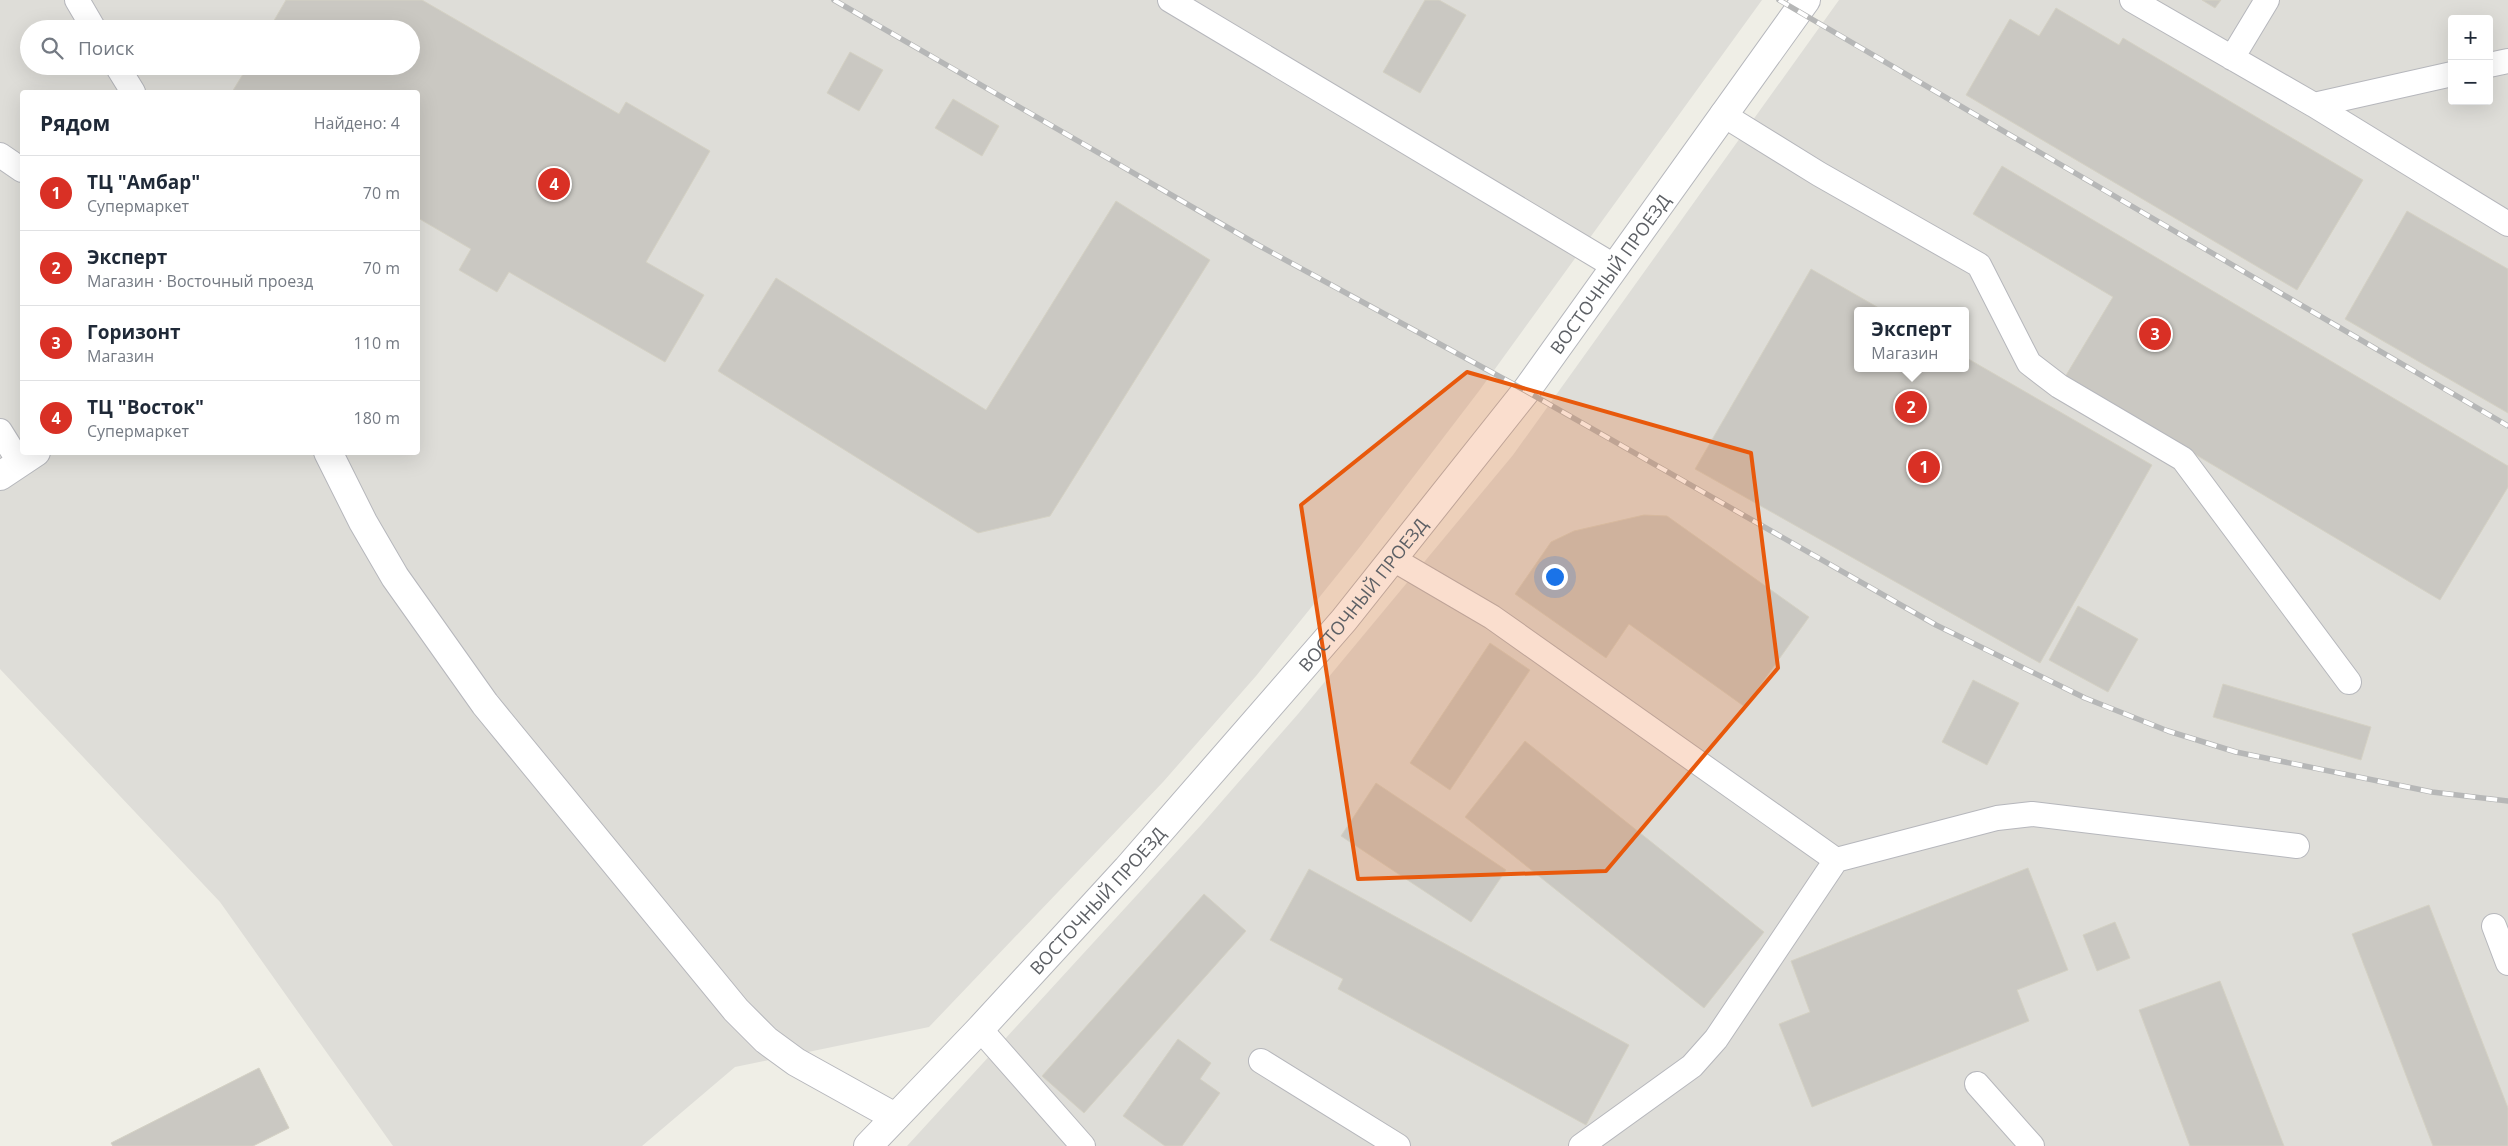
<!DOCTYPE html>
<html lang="ru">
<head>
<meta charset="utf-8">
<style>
  body { margin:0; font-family:"Open Sans",sans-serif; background:#f2f2f3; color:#1f2937 }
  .controls { position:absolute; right:15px; top:15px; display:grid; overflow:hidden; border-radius:5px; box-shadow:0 5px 20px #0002 }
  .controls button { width:45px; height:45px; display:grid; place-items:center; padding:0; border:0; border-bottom:1px solid #e0e1e3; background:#fff; color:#1f2937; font:25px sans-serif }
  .you { position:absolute; left:1554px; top:576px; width:18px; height:18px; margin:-12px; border:4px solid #fff; border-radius:50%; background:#1a73e8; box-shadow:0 0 0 8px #1a73e833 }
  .badge { display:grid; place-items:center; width:32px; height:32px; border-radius:50%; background:#d93025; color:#fff; font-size:16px; font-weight:700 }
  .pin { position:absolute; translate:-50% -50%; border:2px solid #fff; box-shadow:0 1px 5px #0006 }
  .popup { position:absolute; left:1854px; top:307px; width:115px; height:65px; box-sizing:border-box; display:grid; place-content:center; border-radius:5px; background:#fff; filter:drop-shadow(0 1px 4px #0005); font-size:16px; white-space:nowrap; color:#747a83 }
  .popup b { font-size:19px; color:#1f2937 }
  .popup::after { content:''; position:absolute; left:50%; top:100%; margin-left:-10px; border:10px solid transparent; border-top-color:#fff }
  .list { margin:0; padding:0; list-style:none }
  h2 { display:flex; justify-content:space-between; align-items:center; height:65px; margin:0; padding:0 20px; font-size:21px }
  h2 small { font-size:16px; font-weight:400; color:#747a83 }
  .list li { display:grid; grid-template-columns:32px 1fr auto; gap:15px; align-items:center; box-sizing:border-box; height:75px; padding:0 20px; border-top:1px solid #e0e1e3 }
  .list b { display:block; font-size:19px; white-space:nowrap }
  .list p { margin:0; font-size:16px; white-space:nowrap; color:#747a83 }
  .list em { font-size:16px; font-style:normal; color:#747a83 }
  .icon { flex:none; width:28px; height:28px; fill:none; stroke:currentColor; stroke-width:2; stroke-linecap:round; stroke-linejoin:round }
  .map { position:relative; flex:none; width:2508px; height:1146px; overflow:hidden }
  .search { position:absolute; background:#fff; box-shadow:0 5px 20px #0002; left:20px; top:20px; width:400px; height:55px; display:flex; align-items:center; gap:12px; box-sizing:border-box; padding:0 18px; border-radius:28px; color:#747a83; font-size:19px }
  .panel { position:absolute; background:#fff; box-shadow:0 5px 20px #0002; left:20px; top:90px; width:400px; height:365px; border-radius:5px }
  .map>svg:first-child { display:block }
  .industrial { fill:#deddd8; fill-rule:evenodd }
  .building { fill:#cac8c2; stroke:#d4d1c4 }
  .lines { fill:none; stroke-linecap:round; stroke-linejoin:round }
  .service-casing { stroke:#b6b7bc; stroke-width:26 }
  .minor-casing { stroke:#b6b7bc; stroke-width:30 }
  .service { stroke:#fff; stroke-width:24 }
  .minor { stroke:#fff; stroke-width:28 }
  .rail-casing { stroke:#b6b7b7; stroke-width:5.5 }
  .rail { stroke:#fff; stroke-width:4; stroke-dasharray:11; stroke-linecap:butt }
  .marked { fill:#e8590c; fill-opacity:0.2; stroke:#e8590c; stroke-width:4; stroke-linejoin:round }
  .labels { text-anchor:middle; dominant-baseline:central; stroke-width:4; stroke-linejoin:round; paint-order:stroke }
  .street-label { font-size:18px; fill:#5d6065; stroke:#fff }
</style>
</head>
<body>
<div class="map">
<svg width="2508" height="1146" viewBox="0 0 2508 1146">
  <rect width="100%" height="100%" fill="#efeee6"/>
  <path class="industrial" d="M0 0H1762L1479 391 1359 548 1256 676 1163 782 929 1027 735 1067 642 1146H393L220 902 0 669ZM29 29H411V66H29ZM22 92H418V452H22Z
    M1839 0H2508V1146H907L1202 824 1298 714 1513 455ZM2452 19H2489V101H2452ZM1857 311H1965V368H1857Z"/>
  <path class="building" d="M286 0H422L619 114 626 102 710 151 646 262 704 295 665 362 509 272 497 292 459 270 471 249 418 218V92H232L248 66H411V29H269Z
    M1425 0H1439L1466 15 1420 93 1383 72Z
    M2202 0H2221L2215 8Z
    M2056 8 2119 45 2123 38 2363 180 2297 290 1966 95 2010 19 2039 36Z
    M850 52 883 70 859 111 827 93Z
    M953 99 999 126 982 156 935 128Z
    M2002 166 2508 466V487L2440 600 2065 377 2113 297 1973 214Z
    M1116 201 1210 260 1050 516 978 533 718 371 776 278 986 410Z
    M2407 211 2508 269V413L2345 319Z
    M1811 269 1884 311H1857V368H1965V357L2152 465 2040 663 1695 469Z
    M1644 515 1667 516 1809 617 1745 707 1629 624 1606 658 1515 594 1551 542 1574 531Z
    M2078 606 2138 639 2108 692 2049 660Z
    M1490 643 1530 670 1450 790 1410 763Z
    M1973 680 2019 703 1987 765 1942 742Z
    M2223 684 2371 727 2361 760 2213 717Z
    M1525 741 1764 932 1704 1008 1465 817Z
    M1376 783 1506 870 1471 922 1341 836Z
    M2028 868 2068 970 2017 990 2029 1021 1812 1107 1779 1024 1810 1012 1791 961Z
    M1309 869 1629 1045 1586 1125 1338 989 1343 979 1270 940Z
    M1204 894 1246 931 1084 1113 1042 1076Z
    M2429 905 2508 1108V1146H2433L2352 934Z
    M2115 922 2130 958 2097 971 2083 935Z
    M2220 981 2284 1146H2190L2139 1010Z
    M1178 1039 1211 1063 1200 1079 1220 1093 1182 1146H1165L1123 1116Z
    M259 1068 289 1128 253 1146H113L111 1143Z"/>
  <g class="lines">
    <defs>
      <path id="service" d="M77 0 94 29
        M1170 0 1614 266
        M2132 0 2314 105 2508 224
        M2232 58 2267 0
        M2489 65 2508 61
        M117 66 133 92
        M2314 105 2452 74
        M1722 114 1819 174 1979 265 2029 363 2059 386 2183 459 2349 682
        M0 155 22 170
        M0 431 20 463
        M1393 559 1492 617 1836 860
        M2494 926 2508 963
        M980 1029 1083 1146
        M1261 1061 1398 1146
        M1977 1084 2032 1146
        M1581 1146 1692 1066 1716 1039 1836 860 1997 818 2032 814 2297 846"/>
      <g id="minor">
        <path d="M328 452 363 522 395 577 485 704 736 1010 766 1040 796 1062 895 1117"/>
        <path d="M0 476 36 452"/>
        <path id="s1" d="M868 1146 980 1029 1127 869 1344 620 1526 391 1806 0"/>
      </g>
    </defs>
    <use href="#service" class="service-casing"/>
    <use href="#minor" class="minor-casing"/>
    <use href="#service" class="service"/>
    <use href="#minor" class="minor"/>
    <defs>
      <path id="rail" d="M834 0 1258 245 1526 391 1936 625 2085 698 2168 731 2236 752 2432 792 2508 801
        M1779 0 2508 426"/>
    </defs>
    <use href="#rail" class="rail-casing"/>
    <use href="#rail" class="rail"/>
  </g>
  <path class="marked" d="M1467 372 1751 453 1778 668 1606 871 1358 879 1301 505Z"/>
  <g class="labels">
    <g class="street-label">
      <text stroke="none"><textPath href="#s1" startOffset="1146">ВОСТОЧНЫЙ ПРОЕЗД</textPath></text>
      <text stroke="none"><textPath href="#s1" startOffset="741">ВОСТОЧНЫЙ ПРОЕЗД</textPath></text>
      <text stroke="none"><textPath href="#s1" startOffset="336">ВОСТОЧНЫЙ ПРОЕЗД</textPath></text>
    </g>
  </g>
</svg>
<div class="controls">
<button>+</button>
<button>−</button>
</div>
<div class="you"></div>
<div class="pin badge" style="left:1924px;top:467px">1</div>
<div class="pin badge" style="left:1911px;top:407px">2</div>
<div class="popup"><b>Эксперт</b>Магазин</div>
<div class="pin badge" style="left:2155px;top:334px">3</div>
<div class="pin badge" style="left:554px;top:184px">4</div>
<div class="search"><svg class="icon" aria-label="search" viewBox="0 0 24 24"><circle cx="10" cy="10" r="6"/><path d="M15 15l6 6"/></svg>Поиск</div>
<section class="panel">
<h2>Рядом<small>Найдено: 4</small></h2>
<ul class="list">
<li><span class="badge">1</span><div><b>ТЦ &quot;Амбар&quot;</b><p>Супермаркет</p></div><em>70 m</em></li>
<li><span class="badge">2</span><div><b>Эксперт</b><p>Магазин · Восточный проезд</p></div><em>70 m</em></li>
<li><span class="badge">3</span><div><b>Горизонт</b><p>Магазин</p></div><em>110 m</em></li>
<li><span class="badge">4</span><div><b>ТЦ &quot;Восток&quot;</b><p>Супермаркет</p></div><em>180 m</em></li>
</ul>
</section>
</div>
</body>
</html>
